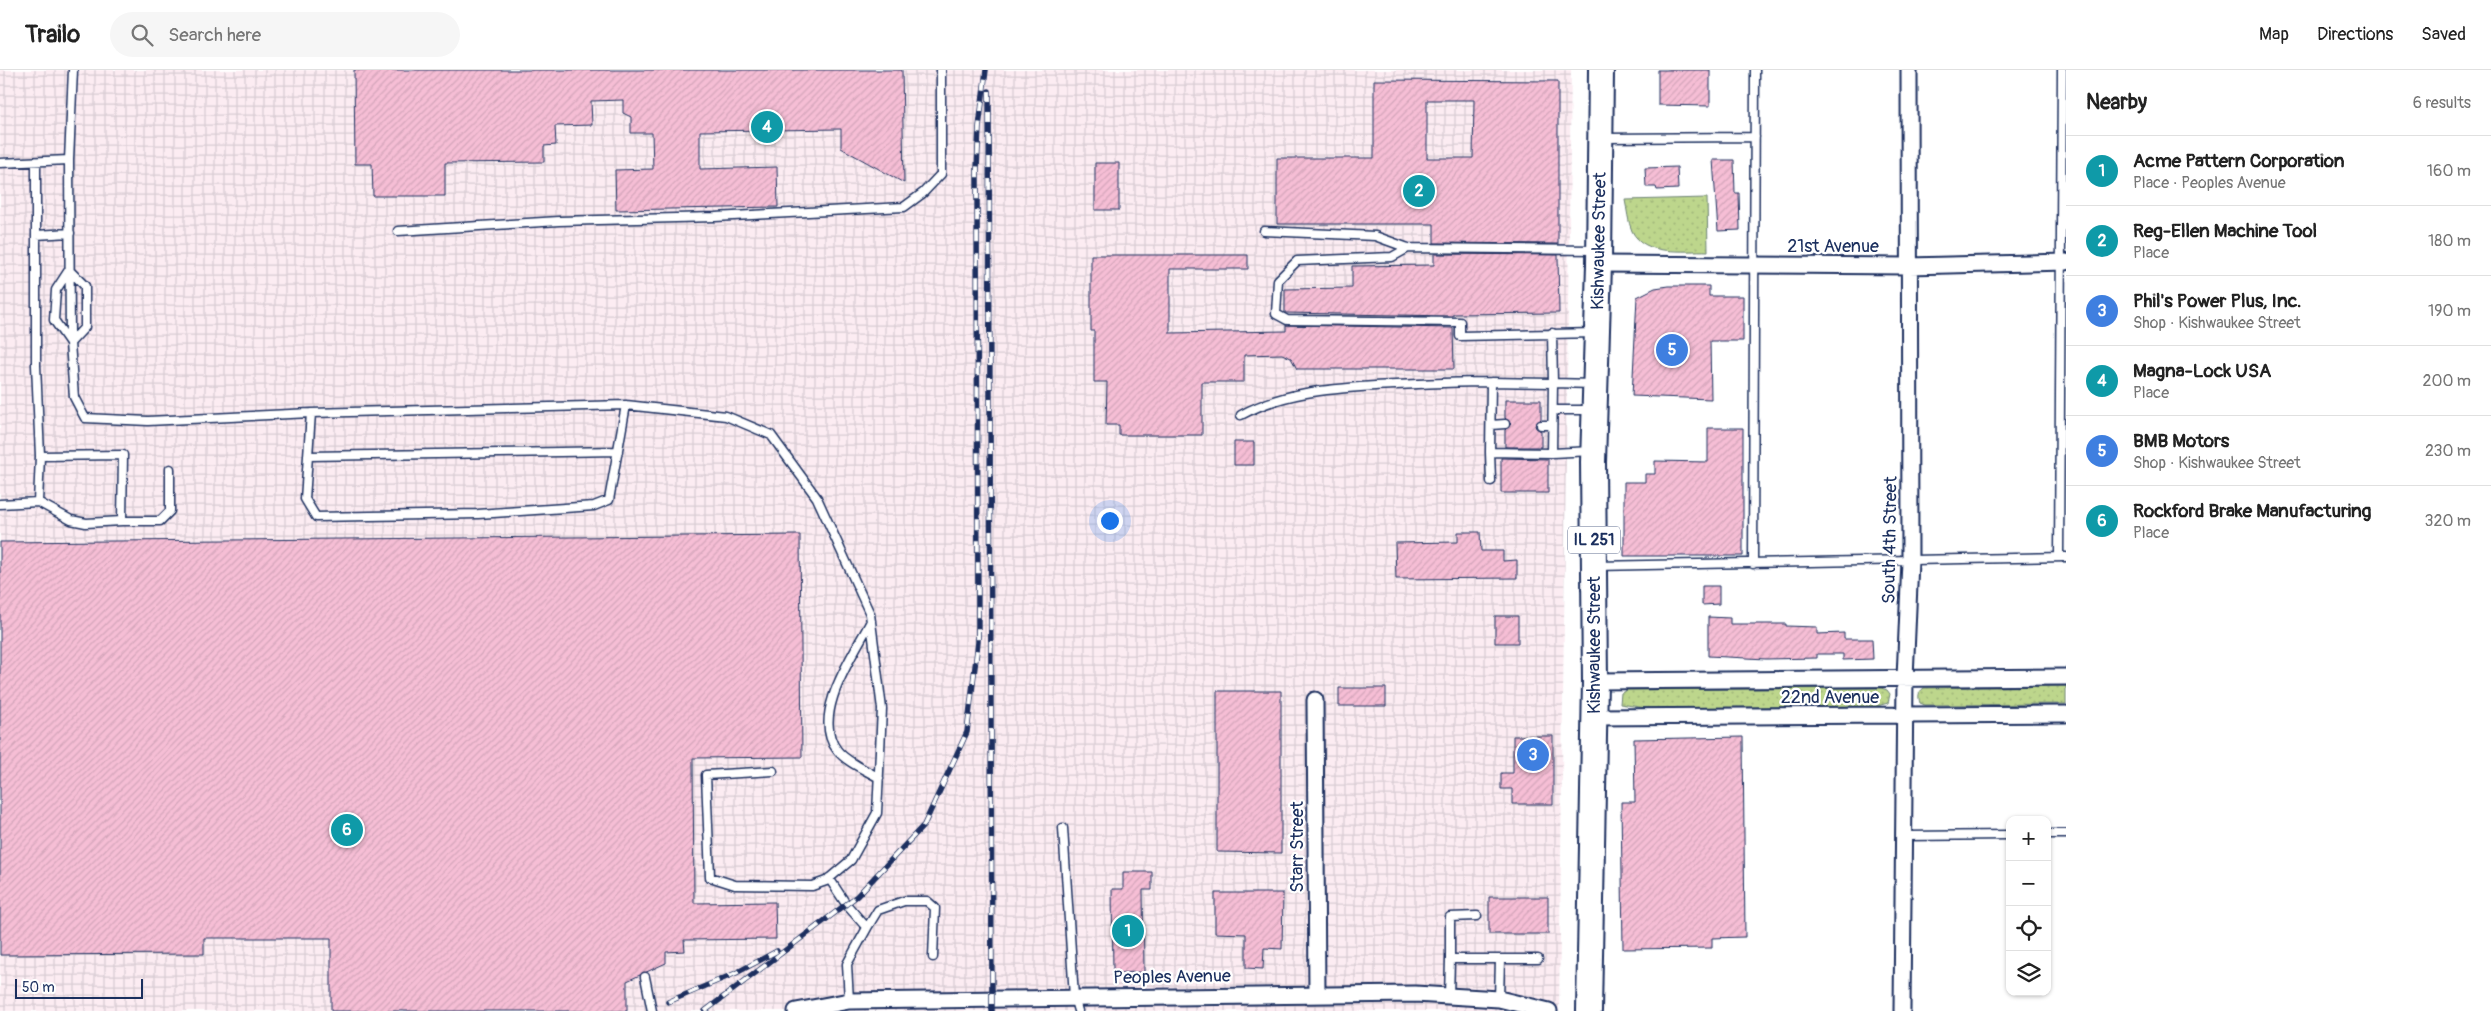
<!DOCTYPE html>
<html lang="en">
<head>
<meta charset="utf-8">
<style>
  body { margin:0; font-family:Pangolin,sans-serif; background:#f6f6f6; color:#222 }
  .controls { position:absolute; right:15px; bottom:15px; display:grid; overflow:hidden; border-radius:10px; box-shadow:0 1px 4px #0004 }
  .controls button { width:45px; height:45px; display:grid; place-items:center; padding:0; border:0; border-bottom:1px solid #e0e0e0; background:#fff; color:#222; font:25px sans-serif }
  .scale { position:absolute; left:15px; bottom:12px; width:128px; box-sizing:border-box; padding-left:5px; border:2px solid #1b2f5e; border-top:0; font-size:14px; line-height:18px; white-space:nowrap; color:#1b2f5e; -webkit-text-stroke:4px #fff; paint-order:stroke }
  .you { position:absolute; left:1109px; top:450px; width:18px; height:18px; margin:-12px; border:4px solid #fff; border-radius:50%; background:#1a73e8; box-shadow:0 0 0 8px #1a73e833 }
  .badge { display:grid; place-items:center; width:32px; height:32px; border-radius:50%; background:#c8321e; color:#fff; font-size:16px; font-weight:700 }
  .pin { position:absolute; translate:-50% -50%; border:2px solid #fff; box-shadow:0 1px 5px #0006 }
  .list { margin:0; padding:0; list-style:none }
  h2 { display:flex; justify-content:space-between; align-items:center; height:65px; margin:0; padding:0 20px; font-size:21px }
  h2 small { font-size:16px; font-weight:400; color:#767676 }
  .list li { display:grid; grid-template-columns:32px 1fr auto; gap:15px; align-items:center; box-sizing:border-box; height:70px; padding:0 20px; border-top:1px solid #e0e0e0 }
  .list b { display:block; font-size:19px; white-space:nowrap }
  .list p { margin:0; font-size:16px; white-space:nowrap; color:#767676 }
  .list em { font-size:16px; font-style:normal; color:#767676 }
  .icon { flex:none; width:28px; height:28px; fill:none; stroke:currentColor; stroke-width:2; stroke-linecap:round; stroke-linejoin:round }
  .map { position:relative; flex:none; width:2066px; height:941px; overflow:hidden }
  header { display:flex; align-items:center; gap:30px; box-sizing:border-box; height:70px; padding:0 25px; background:#fff; border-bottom:1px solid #e0e0e0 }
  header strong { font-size:24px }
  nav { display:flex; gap:28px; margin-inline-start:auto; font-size:18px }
  .search { width:350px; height:45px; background:#f6f6f6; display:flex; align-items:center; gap:12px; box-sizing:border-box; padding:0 18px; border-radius:28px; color:#767676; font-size:19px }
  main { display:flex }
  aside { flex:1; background:#fff }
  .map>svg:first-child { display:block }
  .industrial { fill:url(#industrial-grid) }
  .green { fill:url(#green-dots); stroke:#6c8275 }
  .building { fill:url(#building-hatch); stroke:#1b2f5e; fill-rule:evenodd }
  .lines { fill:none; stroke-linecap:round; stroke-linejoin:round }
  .service-casing { stroke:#1b2f5e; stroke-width:11 }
  .minor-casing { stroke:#1b2f5e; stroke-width:19 }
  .primary-casing { stroke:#1b2f5e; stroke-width:28 }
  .service { stroke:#fff; stroke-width:8 }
  .minor { stroke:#fff; stroke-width:15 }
  .primary { stroke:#fff; stroke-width:24 }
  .rail-casing { stroke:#1b2f5e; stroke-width:5.5 }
  .rail { stroke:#fff; stroke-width:4; stroke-dasharray:11; stroke-linecap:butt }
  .labels { text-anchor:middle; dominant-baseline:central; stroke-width:4.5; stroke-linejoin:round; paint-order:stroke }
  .shield { fill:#fff; stroke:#5f6d8e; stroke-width:1 }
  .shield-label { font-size:16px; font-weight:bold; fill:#1b2f5e }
  .street-label { font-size:18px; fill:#1b2f5e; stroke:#fff }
</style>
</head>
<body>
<header>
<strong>Trailo</strong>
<div class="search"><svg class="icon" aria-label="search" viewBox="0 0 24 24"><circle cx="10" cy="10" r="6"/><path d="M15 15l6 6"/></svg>Search here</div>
<nav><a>Map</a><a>Directions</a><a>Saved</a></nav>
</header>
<main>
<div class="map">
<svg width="2066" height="941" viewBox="0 0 2066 941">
  <defs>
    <pattern id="industrial-grid" width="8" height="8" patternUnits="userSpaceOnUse" patternTransform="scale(1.25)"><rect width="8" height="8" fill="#fcecf2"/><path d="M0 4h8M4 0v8" fill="none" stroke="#d7cbd2"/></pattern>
    <pattern id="green-dots" width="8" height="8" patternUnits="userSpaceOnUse" patternTransform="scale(1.25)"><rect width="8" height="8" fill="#bdd68c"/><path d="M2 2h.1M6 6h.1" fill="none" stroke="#a2b87b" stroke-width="1.8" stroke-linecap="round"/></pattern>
    <pattern id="building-hatch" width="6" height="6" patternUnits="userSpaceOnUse" patternTransform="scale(1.25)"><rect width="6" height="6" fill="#f6bed5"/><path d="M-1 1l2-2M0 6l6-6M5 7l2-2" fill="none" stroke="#d2a4b9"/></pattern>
  </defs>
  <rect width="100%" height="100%" fill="#fff"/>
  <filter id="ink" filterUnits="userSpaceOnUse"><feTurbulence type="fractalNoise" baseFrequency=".02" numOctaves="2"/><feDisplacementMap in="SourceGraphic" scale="10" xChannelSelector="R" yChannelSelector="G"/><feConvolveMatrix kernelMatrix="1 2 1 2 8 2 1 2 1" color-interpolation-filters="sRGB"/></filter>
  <g filter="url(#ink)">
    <path class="industrial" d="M0 0H1571L1559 941H0Z"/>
    <path class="green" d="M1707 128 1708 181C1684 180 1645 187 1632 161 1628 152 1627 139 1625 130Z
      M2066 616V634L1925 635 1920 633C1918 626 1918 622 1924 618Z
      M1881 618 1887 620 1890 624 1888 633 1877 636 1646 638 1620 634 1621 623 1627 620Z"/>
    <path class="building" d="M354 0H902L904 113 841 78V59L700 61V99L777 97 778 137 616 140 615 100 653 99 652 63H631V47L623 43V30L591 31 592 55 555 56 556 75 544 76V92L445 93V126H373L372 94H355Z
      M1658 0H1710V36L1658 35Z
      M1374 10 1558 11V174L1434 173V154H1277V88H1374ZM1427 30H1474L1473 88H1427Z
      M1713 90H1734L1735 123H1739L1740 160 1718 161Z
      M1095 93H1119V140H1095Z
      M1677 97 1678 119 1657 120 1656 117H1646L1645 98Z
      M1434 184 1558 185 1559 243 1453 244V246L1285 243V219L1352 218V196L1434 195Z
      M1091 185H1248V199H1170V263L1286 261V255L1453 258 1454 299H1297L1291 288 1282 284 1244 285V312H1202V365H1119V355H1106L1107 312H1094V261H1091Z
      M1669 216H1709V226H1743V271H1710L1711 329 1632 326 1637 227 1655 218Z
      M1505 330H1541V349L1535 355 1536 358 1541 361V377H1505V360L1511 354 1505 348Z
      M1708 358H1743V486H1624V412H1645V404H1655V391L1708 392Z
      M1234 372H1254V395H1234Z
      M1501 388 1548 389V423H1501Z
      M1458 462H1480L1481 481H1503V491L1517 490V508L1396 509 1395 473 1458 472Z
      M800 465 802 687 693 688 694 833 775 832 776 869 684 870 685 881 666 882V893L627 911V941H331V868H204V884L0 885V472Z
      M1702 516H1719V534L1702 535Z
      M1495 546H1518V573H1495Z
      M1708 547 1730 548V554H1786V556L1817 557V564L1844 563V569H1872L1873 589 1843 590V584H1817V588L1766 589 1708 586Z
      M1339 618H1386V636H1339Z
      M1217 621H1281V783L1217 782Z
      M1513 666H1553V734H1512V719H1501V703H1513Z
      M1743 667 1745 867 1712 868V878L1623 879 1621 732H1635L1634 669Z
      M1123 802H1152V820H1143L1144 902 1113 903 1112 819H1123Z
      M1215 823H1283L1282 879 1264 878 1263 899 1246 898V864L1215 863Z
      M1489 827H1548V864H1489Z"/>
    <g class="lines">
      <defs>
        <path id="service" d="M73 0 69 90 70 273 74 327 85 348 148 351 311 343 626 335 726 346 771 365 817 428 870 544 882 639 877 743 851 790 826 811 812 816 735 815 710 807 706 705 773 701
          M1602 68 1755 67
          M0 93 69 90
          M398 161 559 151 715 147 904 137 923 123 941 104V0
          M1264 161 1375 166 1408 178 1597 180
          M36 165 70 163
          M1408 178 1392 187 1297 191 1278 210 1276 244 1287 250 1460 252V266L1594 263
          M69 200 85 216V257L70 273
          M69 200 56 220 54 250 70 273
          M1552 263 1553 313 1594 314
          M1553 340H1593
          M311 343 305 429 316 447 478 444 594 436 609 430 626 335
          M1241 345C1283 322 1328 319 1375 316 1414 314 1452 312 1491 312
          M1491 355 1505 354
          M1541 355H1552
          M1490 382 1491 411
          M1552 383 1553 313 1491 312 1490 382 1552 383 1592 381
          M309 386 618 381
          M38 432 71 450 86 453 122 451 123 385 40 386
          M0 434 38 432 40 386 36 295V93
          M122 451H160L170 441V399
          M2059 487 2062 0
          M1753 494 1755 0
          M1596 496 2066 487
          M871 551C854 584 810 645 837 680 846 692 866 700 879 708
          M1063 758 1074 927 1078 941
          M2047 764H2066
          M1905 766 2010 765
          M829 808 846 834 867 858 847 894 849 931
          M867 858 878 840 904 831H927L935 838 933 887
          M1450 889V847L1477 846
          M645 907 652 941
          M1449 926 1450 889H1538
          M1499 929 1500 889"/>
        <path id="minor" d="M1599 194 1909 196 2066 192
          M1595 611 2066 607
          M1315 630 1317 924
          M1594 647 2066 644
          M796 941 849 931 1415 924 1499 929 1549 941
          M1902 941 1905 608 1910 491 1909 0"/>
        <path id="primary" d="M1589 941 1595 611 1593 392 1599 194 1601 0"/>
      </defs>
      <use href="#service" class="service-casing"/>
      <use href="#minor" class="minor-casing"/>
      <use href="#primary" class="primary-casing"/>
      <use href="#service" class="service"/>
      <use href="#minor" class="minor"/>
      <use href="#primary" class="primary"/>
      <defs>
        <path id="rail" d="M989 21 992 941
          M668 932 736 903 777 881
          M705 941 857 826 924 755 967 662 978 572 977 99 979 57 986 0"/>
      </defs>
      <use href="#rail" class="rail-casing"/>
      <use href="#rail" class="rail"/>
    </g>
  </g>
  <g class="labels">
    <rect class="shield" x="1568" y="456.5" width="52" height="27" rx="4"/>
    <g class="shield-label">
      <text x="1594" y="470">IL 251</text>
    </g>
    <g class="street-label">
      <text transform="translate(1599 171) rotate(-89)">Kishwaukee Street</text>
      <text x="1833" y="176">21st Avenue</text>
      <text transform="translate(1890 470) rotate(-89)">South 4th Street</text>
      <text transform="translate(1594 575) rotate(-90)">Kishwaukee Street</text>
      <text x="1830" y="627">22nd Avenue</text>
      <text transform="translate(1297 777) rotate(-90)">Starr Street</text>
      <text transform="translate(1172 907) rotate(-1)">Peoples Avenue</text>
    </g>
  </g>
</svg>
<div class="controls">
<button>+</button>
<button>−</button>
<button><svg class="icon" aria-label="locate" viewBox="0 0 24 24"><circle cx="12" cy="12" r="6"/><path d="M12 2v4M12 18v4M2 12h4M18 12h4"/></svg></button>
<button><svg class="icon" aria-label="layers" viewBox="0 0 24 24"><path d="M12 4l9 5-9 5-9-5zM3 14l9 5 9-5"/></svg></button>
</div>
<div class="scale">50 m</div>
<div class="you"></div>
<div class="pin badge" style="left:1128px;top:861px;background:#0f9aa8">1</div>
<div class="pin badge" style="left:1419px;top:121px;background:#0f9aa8">2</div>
<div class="pin badge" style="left:1533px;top:685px;background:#3f7fe0">3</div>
<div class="pin badge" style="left:767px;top:57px;background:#0f9aa8">4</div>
<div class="pin badge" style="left:1672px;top:280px;background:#3f7fe0">5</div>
<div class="pin badge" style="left:347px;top:760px;background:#0f9aa8">6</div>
</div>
<aside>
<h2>Nearby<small>6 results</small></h2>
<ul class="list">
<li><span class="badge" style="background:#0f9aa8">1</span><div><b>Acme Pattern Corporation</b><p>Place · Peoples Avenue</p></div><em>160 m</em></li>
<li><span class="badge" style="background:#0f9aa8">2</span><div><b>Reg-Ellen Machine Tool</b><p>Place</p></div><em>180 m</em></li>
<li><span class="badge" style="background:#3f7fe0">3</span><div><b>Phil's Power Plus, Inc.</b><p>Shop · Kishwaukee Street</p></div><em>190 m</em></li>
<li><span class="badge" style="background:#0f9aa8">4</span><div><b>Magna-Lock USA</b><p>Place</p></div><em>200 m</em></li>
<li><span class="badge" style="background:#3f7fe0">5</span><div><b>BMB Motors</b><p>Shop · Kishwaukee Street</p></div><em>230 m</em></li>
<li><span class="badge" style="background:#0f9aa8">6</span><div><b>Rockford Brake Manufacturing</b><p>Place</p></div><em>320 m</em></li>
</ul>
</aside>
</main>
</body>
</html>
